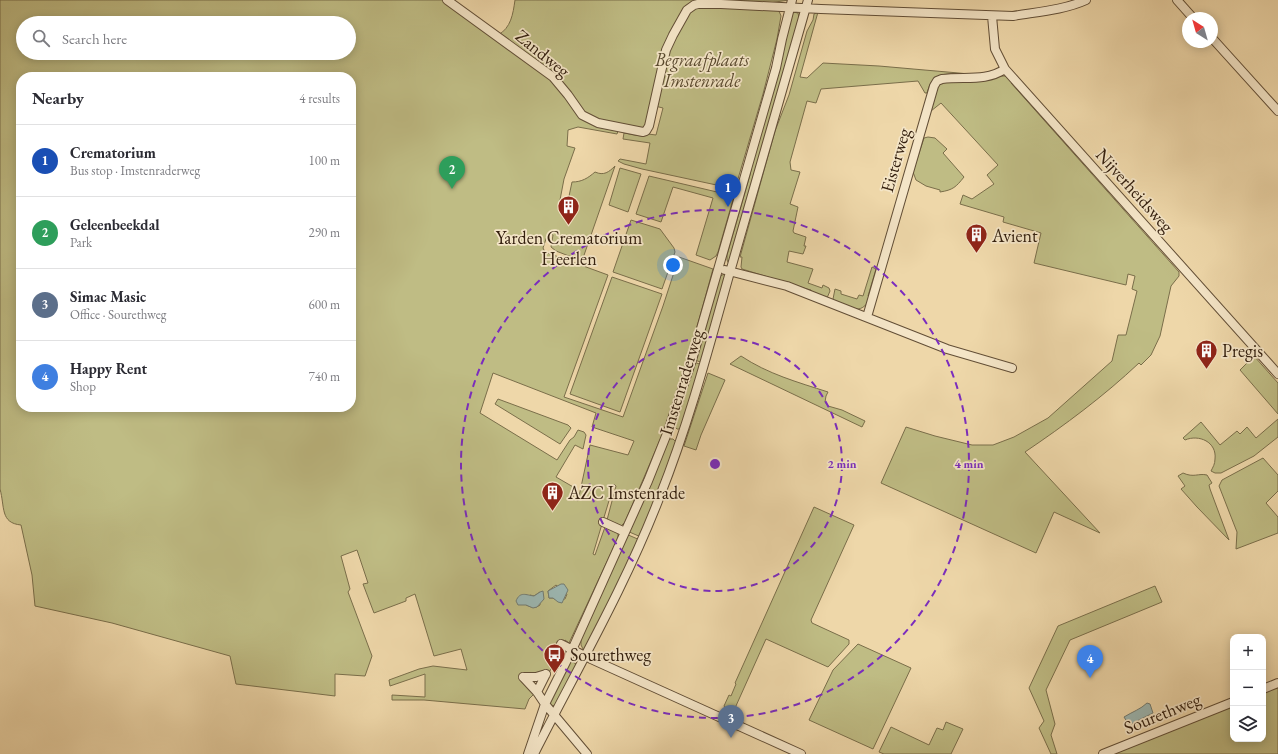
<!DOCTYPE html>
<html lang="en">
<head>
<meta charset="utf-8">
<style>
  body { margin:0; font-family:"EB Garamond",serif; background:#f7f7f7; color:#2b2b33 }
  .controls { position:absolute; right:12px; bottom:12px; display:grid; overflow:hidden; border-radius:8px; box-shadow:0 2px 10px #0003 }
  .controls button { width:36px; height:36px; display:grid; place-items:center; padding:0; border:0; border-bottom:1px solid #e1e1e2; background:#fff; color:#2b2b33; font:20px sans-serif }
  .compass { position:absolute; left:1182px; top:12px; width:36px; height:36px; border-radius:50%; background:#fff; box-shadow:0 2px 10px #0003; rotate:323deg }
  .you { position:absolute; left:673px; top:265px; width:14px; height:14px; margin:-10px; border:3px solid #fff; border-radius:50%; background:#1a73e8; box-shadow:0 0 0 6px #1a73e833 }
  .badge { display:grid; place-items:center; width:26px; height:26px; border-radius:50%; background:#8f2418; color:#fff; font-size:13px; font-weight:700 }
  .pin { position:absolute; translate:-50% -33px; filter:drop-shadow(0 1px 2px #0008) }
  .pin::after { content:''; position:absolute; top:21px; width:14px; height:12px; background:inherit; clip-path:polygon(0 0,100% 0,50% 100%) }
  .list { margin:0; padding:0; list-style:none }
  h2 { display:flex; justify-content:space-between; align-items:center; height:52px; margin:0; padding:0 16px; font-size:17px }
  h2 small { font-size:13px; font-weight:400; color:#7c7c81 }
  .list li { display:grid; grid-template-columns:26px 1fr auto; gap:12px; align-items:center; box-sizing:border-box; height:72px; padding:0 16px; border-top:1px solid #e1e1e2 }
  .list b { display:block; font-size:15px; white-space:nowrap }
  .list p { margin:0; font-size:13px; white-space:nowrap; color:#7c7c81 }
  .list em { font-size:13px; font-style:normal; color:#7c7c81 }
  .icon { flex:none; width:22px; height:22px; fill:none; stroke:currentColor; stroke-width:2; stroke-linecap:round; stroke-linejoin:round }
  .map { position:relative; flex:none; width:1278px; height:754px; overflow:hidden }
  .search { position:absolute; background:#fff; box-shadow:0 2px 10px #0003; left:16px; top:16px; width:340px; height:44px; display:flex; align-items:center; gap:10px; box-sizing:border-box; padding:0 14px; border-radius:22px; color:#7c7c81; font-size:15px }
  .panel { position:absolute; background:#fff; box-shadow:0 2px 10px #0003; left:16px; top:72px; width:340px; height:340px; border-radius:16px }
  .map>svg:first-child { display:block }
  .green { fill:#bfbc84; stroke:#7a6e4a; fill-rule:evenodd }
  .water { fill:#9cb7b2; stroke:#727b71 }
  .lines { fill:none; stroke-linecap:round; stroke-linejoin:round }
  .minor-casing { stroke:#624e36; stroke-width:10 }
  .minor { stroke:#f4e5c7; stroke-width:8 }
  .ring { fill:none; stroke:#7b2cbf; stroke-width:2; stroke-dasharray:7 5 }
  .labels { text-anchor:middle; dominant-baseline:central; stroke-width:3.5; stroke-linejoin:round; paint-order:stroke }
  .street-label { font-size:18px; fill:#34200f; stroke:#f4e5c7 }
  .park-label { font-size:18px; font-style:italic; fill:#57472c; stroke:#f4e5c7 }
  .poi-label { font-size:18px; fill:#34200f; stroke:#f4e5c7; text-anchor:start }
  .centre { fill:#7b2cbf; stroke:#f4e5c7; stroke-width:2 }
  .ring-label { font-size:12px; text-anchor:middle; font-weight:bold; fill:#7b2cbf; stroke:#f4e5c7; stroke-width:3.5; stroke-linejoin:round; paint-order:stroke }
</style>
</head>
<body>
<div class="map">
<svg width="1278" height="754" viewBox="0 0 1278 754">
  <rect width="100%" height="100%" fill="#eed7a9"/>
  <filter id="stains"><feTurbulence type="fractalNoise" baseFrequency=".005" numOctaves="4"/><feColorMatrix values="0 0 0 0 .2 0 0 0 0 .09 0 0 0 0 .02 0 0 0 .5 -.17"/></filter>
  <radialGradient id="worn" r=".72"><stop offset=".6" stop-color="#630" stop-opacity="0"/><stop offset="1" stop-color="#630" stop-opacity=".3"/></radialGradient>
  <path class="green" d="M0 0H449L498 35C511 28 513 14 515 0H789L769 3 697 1 672 34 647 128 618 131 617 134 578 127 568 130 567 146 575 148 564 179 560 200 568 201 572 182C582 182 588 178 595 172 604 176 609 172 615 166L582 261 556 251 551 247 553 235 548 233 543 248 545 252 608 275 564 397 623 417 663 306 679 257 713 269 689 356 668 421 625 522 621 526 607 520 616 486 614 484 593 554 595 555 605 527 618 533V538L569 643 565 640 548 675 540 674 526 684 534 694 529 699 525 709 424 700H392V695L425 697V674L390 686 389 680 419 669 433 666 467 670 461 649 434 656 415 594 406 598V601L374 613 363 584 368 583 357 550 341 556 350 589 348 592 372 656 365 676 335 674V696L236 684 230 656 112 623 35 606 32 575 21 525C0 523 5 507 0 489ZM23 23H349V53H312L310 54 302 53H23ZM21 77H351V407H21ZM493 373 596 413 592 427 634 441 628 455 590 445 578 501 573 497 575 488 556 477 575 445 583 449 586 435 584 432 578 430 574 437 570 440 557 460 480 413ZM556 585 567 594 565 599H554L553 598H549L548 591ZM540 592V605C535 609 531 607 526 605L530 595 534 596Z
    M694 7 774 8 779 11 781 16 777 39 763 94 735 189 642 169 624 164 618 161 620 159 646 164 650 143 623 139 624 133C632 134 642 138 648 134L656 135 663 108 655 106 666 54 679 28Z
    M793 12 798 13 799 18 729 264 727 260V255L750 175 755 149Z
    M818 12 800 77 807 78 823 63 879 66 970 74C958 74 940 71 932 81 930 84 928 89 927 93H925L918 81 821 89 816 103 807 101 790 162 791 170 800 172 790 204 798 207 793 231 794 233 806 237 804 246H806L803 254 789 251 787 262 813 269 808 283 822 288 823 285 829 288 830 291 827 298 812 293 811 290 807 289 742 269 741 267 742 257H740L775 131 789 95 807 31 813 20 814 14Z
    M998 76H1005L1013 82 1011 83 1179 272V276L1171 286 1160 336 1151 355 1141 365 1139 363C1104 396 1065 425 1025 452L1100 533 1054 512 1036 553 881 483 906 427 935 436 972 445H993L1014 437 1048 418 1112 361 1118 335H1126L1137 291 1132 289 1135 276 1128 274 1126 285 1034 263 1041 233 1003 222 1004 217 960 204 963 195 972 199 994 184 987 175 998 165 941 103 931 111 938 86 944 81Z
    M928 137 935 138 947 149 943 153 964 177C956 187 953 190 940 192V190L926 186 916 180 913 172 924 138Z
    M620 168 641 174 628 212 609 205Z
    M649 176 734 196 718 252 716 256 710 260 696 255 713 198 673 187 661 222 636 214Z
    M631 220 660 229 674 248 675 252 662 289 613 272Z
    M872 267 876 269 868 296 870 298C862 317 847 307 834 302L833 299 835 289 841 291V294L857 299 859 295 863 296Z
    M726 274 703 363 695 360 719 278 722 275Z
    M612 277 662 294 620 412 570 394Z
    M741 356C768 374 797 382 828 392L826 396 825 402 828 406 842 410 865 421 862 427 730 364Z
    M1254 356 1278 383V414L1240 370Z
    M694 362 702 365 680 429H677L674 426Z
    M708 373 725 380 701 435 696 450 684 446Z
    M498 399 568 425 571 428 560 444 495 404Z
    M1278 419V437L1254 456 1221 473H1215L1211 471C1213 467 1215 464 1215 459 1217 442 1199 434 1185 440L1183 438 1201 422 1220 445 1237 431 1240 434 1247 427 1256 438Z
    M670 439H673L676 442 641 537 627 531 668 440Z
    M1263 458 1278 475V491L1266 503 1278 517V533L1236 549 1237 532 1219 486 1222 480Z
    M1183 473C1194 478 1198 473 1207 475L1212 483 1209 485 1210 489 1229 540 1197 507 1181 489 1185 486 1178 476Z
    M814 507 854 525 811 620 812 623 849 640V644L828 667 766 639 731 717 724 706 729 695 731 696 736 684 735 683Z
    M626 534 640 540 584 650 583 649 581 645V639Z
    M1155 586 1162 602 1070 640 1046 690 1055 724 1051 735 1057 754H1051L1039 728 1044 721 1029 688 1058 626Z
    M858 644 911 668 873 749 809 720 833 670Z
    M569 660 578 665 556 705 552 706 550 704V698Z
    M1278 686V754H1112L1233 704V739H1263V692Z
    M946 722 963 729 951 754H884L879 752 891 727 929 745 937 728 943 730Z"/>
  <path class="water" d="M561 584H564L568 590 562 603 558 602 553 598H549L548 591Z
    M543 591 544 599 537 607 533 608 526 605H518L516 601C520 591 526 595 534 596L540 592Z
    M1147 703 1150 704 1153 713 1129 725 1124 717C1132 712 1141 709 1147 703Z"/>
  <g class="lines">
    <defs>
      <path id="minor" d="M447 0 553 77 568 95 582 115 598 123 643 132 646 131 649 126 666 50 673 35 687 10 694 5 698 4H721L821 9 1013 16C1036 12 1064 10 1086 0
        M1177 0 1193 18
        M992 16 995 49 1005 69 1278 374
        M1212 38 1278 111
        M725 270 787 286 947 349 1012 368
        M867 317 934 86 937 81 942 79C965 76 985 82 1005 69
        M603 522 625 532
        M561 644 591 659 801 754
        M523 677 537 692 545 704 587 754
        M523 677H536L546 674
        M1263 689 1278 683
        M537 692 546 674
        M528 754 545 704 572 650 648 481 668 431 692 360 776 68 782 39 792 0
        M534 754C577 669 626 585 660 496 689 423 709 347 730 272 756 181 782 91 808 0
        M1103 754 1233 702"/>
    </defs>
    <use href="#minor" class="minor-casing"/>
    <use href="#minor" class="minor"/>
  </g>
  <g class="ring">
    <circle cx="715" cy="464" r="127"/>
    <circle cx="715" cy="464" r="254"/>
  </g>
  <defs>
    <symbol id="building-pin" viewBox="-11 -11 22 30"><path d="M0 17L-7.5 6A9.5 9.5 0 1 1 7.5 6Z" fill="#8f2418" stroke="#f4e5c7"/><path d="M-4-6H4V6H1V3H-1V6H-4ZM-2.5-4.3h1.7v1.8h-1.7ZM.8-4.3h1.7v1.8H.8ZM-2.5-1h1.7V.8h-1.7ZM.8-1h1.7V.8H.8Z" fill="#fff"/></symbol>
    <symbol id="bus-pin" viewBox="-11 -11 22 30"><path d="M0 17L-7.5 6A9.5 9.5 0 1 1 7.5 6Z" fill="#8f2418" stroke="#f4e5c7"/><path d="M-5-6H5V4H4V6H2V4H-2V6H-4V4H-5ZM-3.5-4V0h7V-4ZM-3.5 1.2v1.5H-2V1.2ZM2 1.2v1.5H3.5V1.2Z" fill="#fff"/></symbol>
  </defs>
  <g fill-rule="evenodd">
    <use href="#building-pin" x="556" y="194" width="25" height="34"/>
    <use href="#building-pin" x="964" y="222" width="25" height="34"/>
    <use href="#building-pin" x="1194" y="338" width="25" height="34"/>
    <use href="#building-pin" x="540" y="480" width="25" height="34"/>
    <use href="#bus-pin" x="542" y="642" width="25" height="34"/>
  </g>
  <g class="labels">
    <g class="street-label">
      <text transform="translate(543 53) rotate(39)">Zandweg</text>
      <text transform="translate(895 160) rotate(-74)">Eisterweg</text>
      <text transform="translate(1135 190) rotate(48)">Nijverheidsweg</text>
      <text transform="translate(681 382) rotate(-73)">Imstenraderweg</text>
      <text transform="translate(1162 713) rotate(-22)">Sourethweg</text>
    </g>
    <g class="park-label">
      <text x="702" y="59">Begraafplaats<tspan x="702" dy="21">Imstenrade</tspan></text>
    </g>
    <g class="poi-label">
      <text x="992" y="235">Avient</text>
      <text x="569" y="237" text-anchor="middle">Yarden Crematorium<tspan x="569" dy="21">Heerlen</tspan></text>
      <text x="1222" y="350">Pregis</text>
      <text x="568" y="492">AZC Imstenrade</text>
      <text x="570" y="654">Sourethweg</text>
    </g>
  </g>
  <circle cx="715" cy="464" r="6" class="centre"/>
  <g class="ring-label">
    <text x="842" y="468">2 min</text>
    <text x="969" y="468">4 min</text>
  </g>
  <rect width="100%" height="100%" filter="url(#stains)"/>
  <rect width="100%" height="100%" fill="url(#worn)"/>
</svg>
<div class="controls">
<button>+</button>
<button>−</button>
<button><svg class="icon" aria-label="layers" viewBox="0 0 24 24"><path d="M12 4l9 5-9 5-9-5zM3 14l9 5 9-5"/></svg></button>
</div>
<svg class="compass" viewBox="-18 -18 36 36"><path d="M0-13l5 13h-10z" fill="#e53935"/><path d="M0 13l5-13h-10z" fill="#7c7c81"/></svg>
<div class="you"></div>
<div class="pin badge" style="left:728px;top:207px;background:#1a4fb4">1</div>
<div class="pin badge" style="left:452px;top:189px;background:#2e9e5b">2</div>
<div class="pin badge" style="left:731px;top:738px;background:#5c6f8a">3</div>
<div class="pin badge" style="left:1090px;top:678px;background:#3f7fe0">4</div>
<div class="search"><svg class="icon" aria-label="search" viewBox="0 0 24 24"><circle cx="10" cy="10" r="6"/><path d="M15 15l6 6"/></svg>Search here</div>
<section class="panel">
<h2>Nearby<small>4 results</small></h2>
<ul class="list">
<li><span class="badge" style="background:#1a4fb4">1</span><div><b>Crematorium</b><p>Bus stop · Imstenraderweg</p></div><em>100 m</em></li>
<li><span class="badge" style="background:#2e9e5b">2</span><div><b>Geleenbeekdal</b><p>Park</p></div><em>290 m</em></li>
<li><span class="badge" style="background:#5c6f8a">3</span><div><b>Simac Masic</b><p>Office · Sourethweg</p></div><em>600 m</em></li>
<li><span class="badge" style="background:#3f7fe0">4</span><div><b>Happy Rent</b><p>Shop</p></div><em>740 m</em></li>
</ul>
</section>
</div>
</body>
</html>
